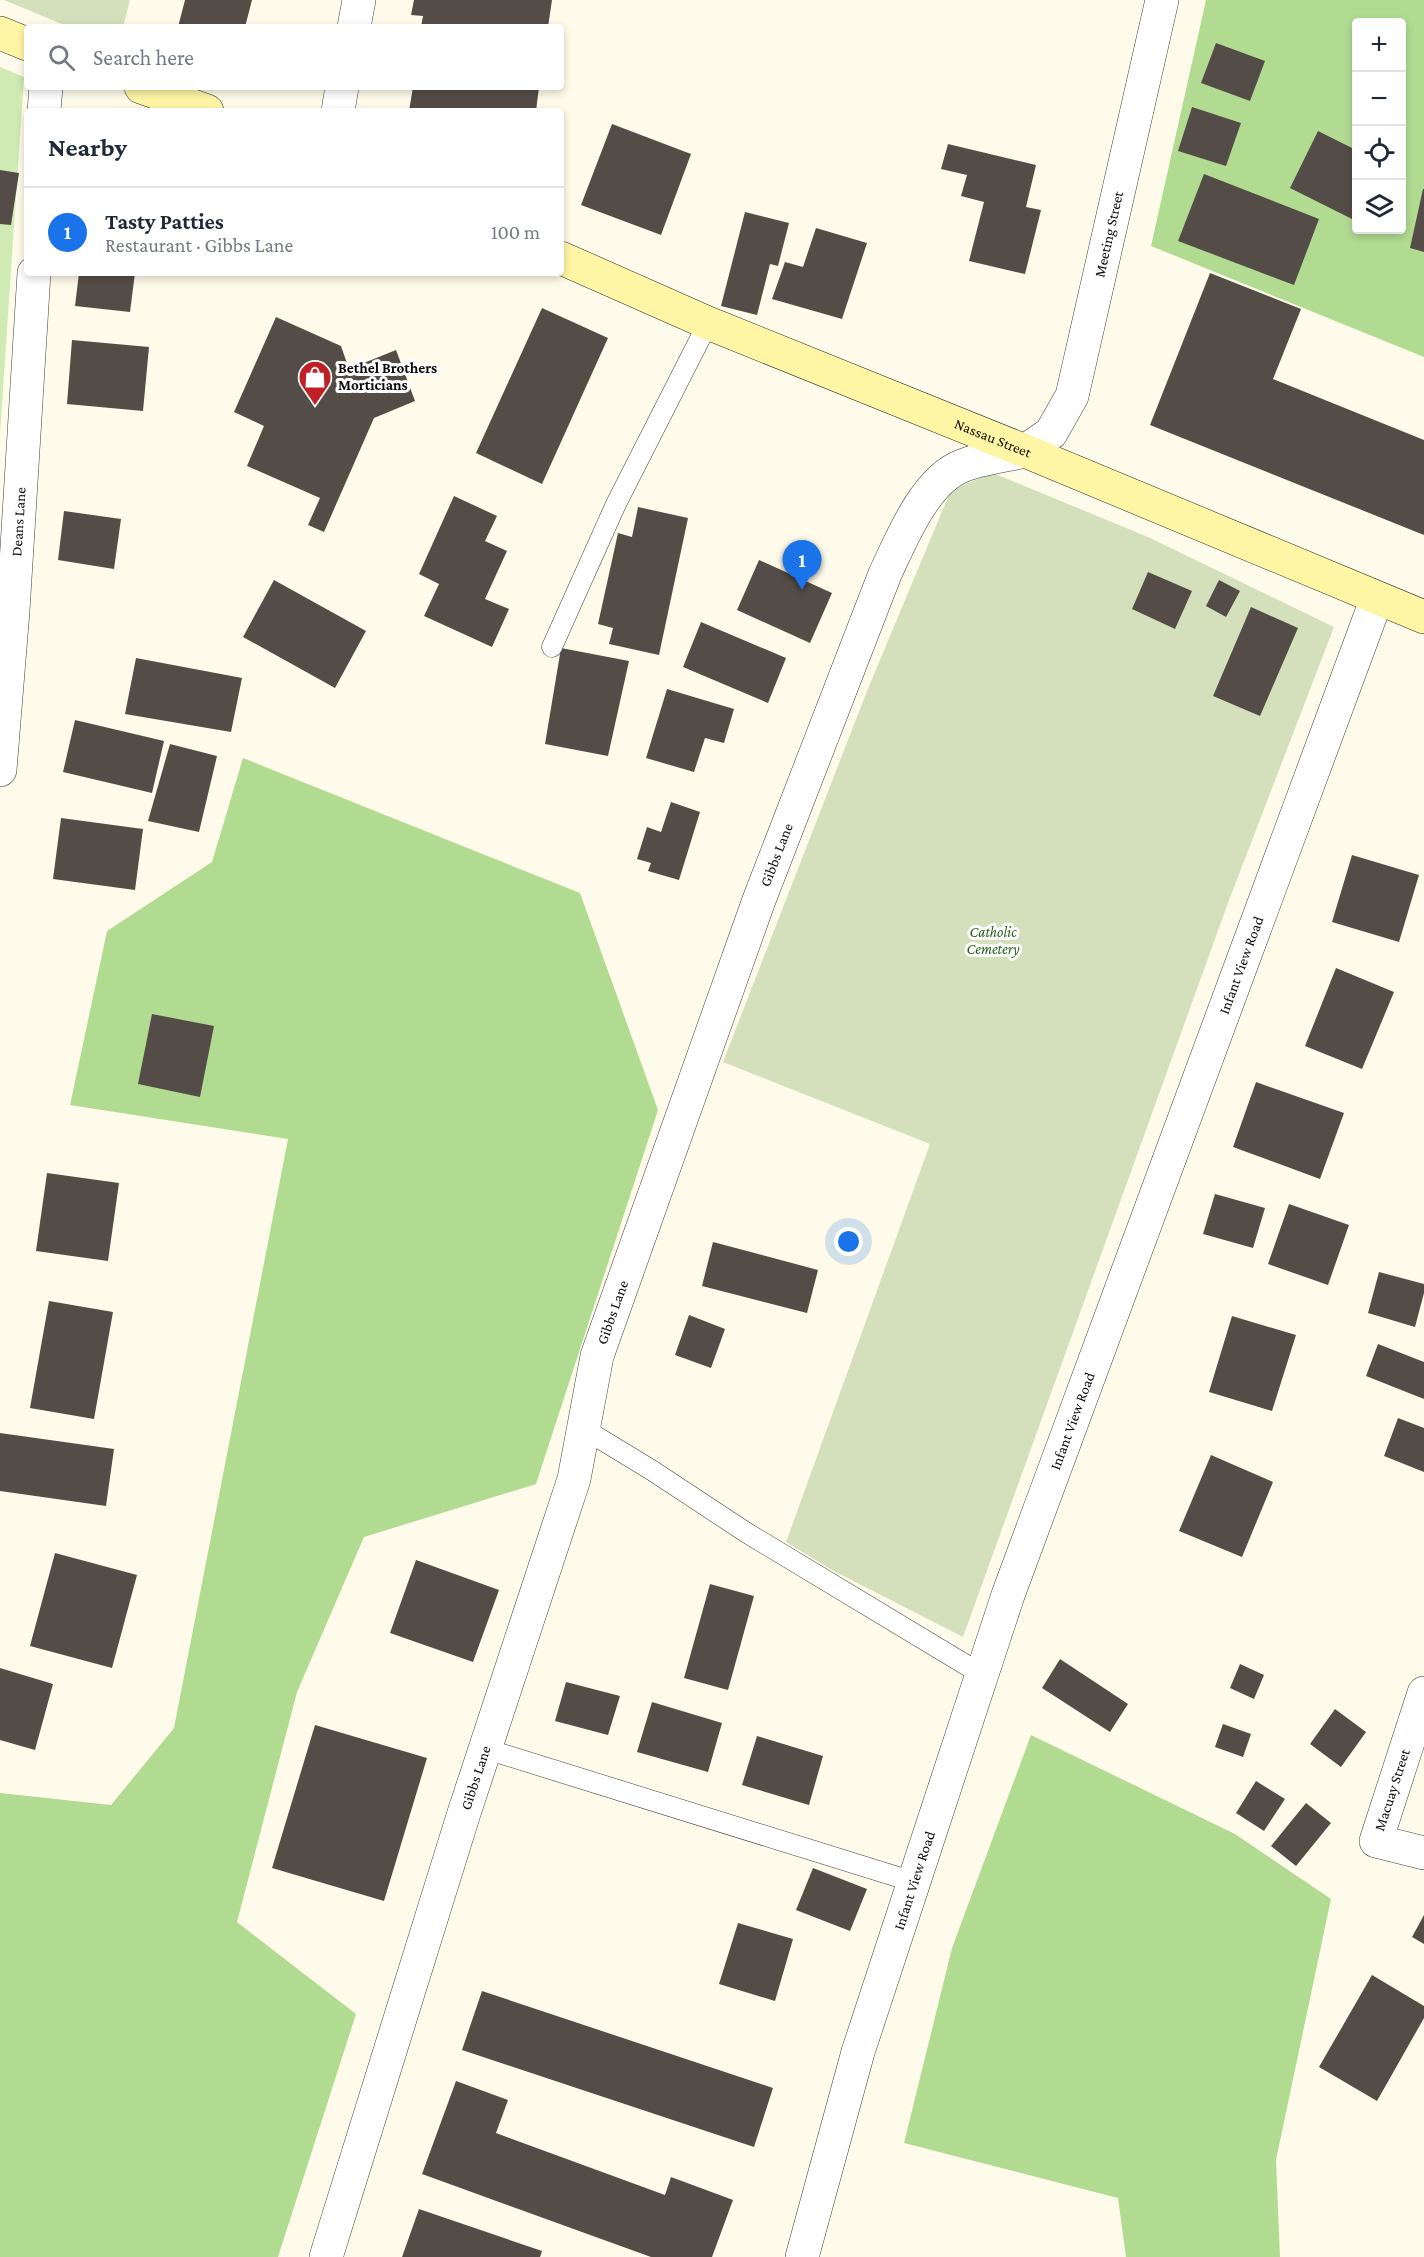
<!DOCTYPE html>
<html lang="en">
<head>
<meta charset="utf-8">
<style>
  body { margin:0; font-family:"Crimson Pro",serif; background:#f6f6f7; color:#1f2937 }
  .controls { position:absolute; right:18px; top:18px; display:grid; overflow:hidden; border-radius:6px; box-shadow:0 3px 9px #0003 }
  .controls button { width:54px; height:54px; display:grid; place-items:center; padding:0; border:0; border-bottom:2px solid #e0e1e3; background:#fff; color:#1f2937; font:30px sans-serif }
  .you { position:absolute; left:849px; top:1242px; width:21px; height:21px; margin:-15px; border:4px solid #fff; border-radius:50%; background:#1a73e8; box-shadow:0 0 0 9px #1a73e833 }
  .badge { display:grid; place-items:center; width:39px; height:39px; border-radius:50%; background:#1a73e8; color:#fff; font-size:20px; font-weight:700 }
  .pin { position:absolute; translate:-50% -50px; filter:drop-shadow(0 2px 3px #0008) }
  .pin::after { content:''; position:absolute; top:32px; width:21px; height:18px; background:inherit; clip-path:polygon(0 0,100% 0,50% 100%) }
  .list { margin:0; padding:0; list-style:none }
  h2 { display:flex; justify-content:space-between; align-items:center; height:78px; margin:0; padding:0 24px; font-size:26px }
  h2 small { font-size:20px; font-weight:400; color:#747a83 }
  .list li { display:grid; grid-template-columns:39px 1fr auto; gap:18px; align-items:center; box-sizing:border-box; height:90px; padding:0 24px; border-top:2px solid #e0e1e3 }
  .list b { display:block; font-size:22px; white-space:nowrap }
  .list p { margin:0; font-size:20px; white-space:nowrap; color:#747a83 }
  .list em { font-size:20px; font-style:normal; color:#747a83 }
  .icon { flex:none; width:33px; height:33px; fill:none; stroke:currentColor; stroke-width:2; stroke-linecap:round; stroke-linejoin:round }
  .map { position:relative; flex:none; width:1424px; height:2257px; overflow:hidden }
  .search { position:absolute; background:#fff; box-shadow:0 3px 9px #0003; left:24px; top:24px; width:540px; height:66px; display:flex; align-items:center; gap:15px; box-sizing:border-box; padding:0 21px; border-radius:6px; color:#747a83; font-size:22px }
  .panel { position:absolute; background:#fff; box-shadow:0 3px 9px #0003; left:24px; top:108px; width:540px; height:168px; border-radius:6px }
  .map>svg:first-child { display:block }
  .green { fill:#cfeab3 }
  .forest { fill:#b2db92; fill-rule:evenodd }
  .cemetery { fill:#d4e0bb }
  .building { fill:#544d47 }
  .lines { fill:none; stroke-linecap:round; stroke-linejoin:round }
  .service-casing { stroke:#3e3e3e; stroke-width:21 }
  .minor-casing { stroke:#3e3e3e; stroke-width:34 }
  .tertiary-casing { stroke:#3e3e3e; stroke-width:34 }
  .secondary-casing { stroke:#2d2d2d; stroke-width:34 }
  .service { stroke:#fff; stroke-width:20 }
  .minor { stroke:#fff; stroke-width:33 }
  .tertiary { stroke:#fff; stroke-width:33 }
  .secondary { stroke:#fff6a5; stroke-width:33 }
  .labels { text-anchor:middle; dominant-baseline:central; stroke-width:6; stroke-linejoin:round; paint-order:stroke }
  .street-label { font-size:15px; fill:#0b0b0b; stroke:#fff }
  .poi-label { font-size:15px; font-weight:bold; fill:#0b0b0b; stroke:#fff; text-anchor:start }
  .park-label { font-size:15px; font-style:italic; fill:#29641a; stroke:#fff }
</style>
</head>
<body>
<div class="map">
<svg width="1424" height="2257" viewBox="0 0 1424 2257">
  <rect width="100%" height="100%" fill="#fffbea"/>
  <path class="green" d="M0 67 24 77 0 434Z"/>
  <path class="forest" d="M1206 0H1424V357L1151 246ZM1356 22H1402V230H1356Z
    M243 758 580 893 658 1110 536 1484 364 1537 297 1692 237 1922 356 2014 278 2257H0V1793L111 1805 174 1728 288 1139 70 1105 107 931 212 862Z
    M1031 1735 1235 1834 1331 1899 1276 2160 1280 2257H1126L1118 2198 904 2143 952 1948Z"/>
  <path class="cemetery" d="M4 0H130L123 27H69Z
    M993 473 1148 537 1334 627 1228 903 963 1637 832 1570 786 1542 930 1144 723 1062 867 691 951 490Z"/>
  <path class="building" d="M185 0H252L245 27H178Z
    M414 0H552L548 27H421L423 16 411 15Z
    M1216 43 1265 61 1250 101 1201 83Z
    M413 87H539L536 111H409Z
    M1192 107 1241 123 1226 166 1178 151Z
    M612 124 691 154 661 235 581 205Z
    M1318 131 1356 150V221L1290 188Z
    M948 144 1036 165 1026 207 1041 210 1025 274 969 261 984 202 961 196 967 175 941 169Z
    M0 170 19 173 11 225 0 224Z
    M1204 174 1319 219 1294 285 1178 241Z
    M1423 189H1424V252L1410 248Z
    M745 212 789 223 778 266 770 264 757 315 721 306Z
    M816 228 867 243 842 319 772 299 785 262 803 267Z
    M79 273H135L130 312 75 306Z
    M1210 273 1301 309 1273 379 1424 440V535L1150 425Z
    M542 308 608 338 542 484 476 453Z
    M276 317 341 346 349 369 396 350 415 401 374 418 324 532 308 525 320 498 247 466 264 426 234 412Z
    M72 340 149 347 143 411 67 404Z
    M454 496 497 516 485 541 507 551 485 599 509 609 492 647 424 616 439 584 419 574Z
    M638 507 688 518 659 655 609 644 613 628 598 624 618 533 632 537Z
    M64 511 121 519 114 569 58 560Z
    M759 560 832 593 810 643 737 610Z
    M1148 572 1192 591 1175 629 1132 609Z
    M274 580 366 631 335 688 243 637Z
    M1219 580 1240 591 1226 617 1206 606Z
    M1251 607 1298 628 1260 716 1213 696Z
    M701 622 786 658 768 703 683 667Z
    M561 648 629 661 608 756 545 744Z
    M136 658 242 678 231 732 125 714Z
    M667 689 734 709 724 743 705 738 694 772 646 758Z
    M75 720 164 741 152 793 63 772Z
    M170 744 217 756 199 832 148 821Z
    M671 802 700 812 679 880 648 871 651 863 637 859 647 827 661 832Z
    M61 818 143 829 135 890 53 879Z
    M1352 855 1419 875 1399 942 1332 922Z
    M1336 968 1394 992 1362 1069 1305 1046Z
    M152 1014 214 1026 200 1097 138 1084Z
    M1256 1082 1344 1113 1320 1179 1233 1147Z
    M47 1173 119 1183 108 1261 36 1251Z
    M1215 1194 1265 1208 1253 1248 1203 1234Z
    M1289 1204 1349 1225 1328 1285 1268 1264Z
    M713 1242 818 1270 807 1313 702 1286Z
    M1379 1272 1424 1284V1293L1415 1327 1368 1313Z
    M49 1301 113 1312 94 1419 30 1408Z
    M689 1315 725 1329 711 1368 675 1355Z
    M1232 1316 1296 1335 1272 1411 1209 1392Z
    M1378 1344 1424 1362V1399L1366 1376Z
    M1398 1418 1424 1428V1472L1384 1456Z
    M0 1433 114 1449 106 1506 0 1491Z
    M1211 1455 1273 1482 1242 1557 1179 1531Z
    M55 1553 137 1575 112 1668 30 1646Z
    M416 1560 499 1590 473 1662 390 1633Z
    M710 1584 754 1596 728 1690 684 1678Z
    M1060 1659 1128 1704 1110 1732 1042 1688Z
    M1240 1664 1264 1675 1254 1699 1230 1688Z
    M0 1668 53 1684 35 1750 0 1740Z
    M566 1682 620 1696 608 1735 555 1721Z
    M652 1702 722 1723 708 1772 637 1752Z
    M1335 1709 1366 1732 1341 1767 1310 1744Z
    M1223 1724 1251 1734 1243 1757 1215 1747Z
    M315 1725 427 1758 384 1901 272 1868Z
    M757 1736 823 1756 809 1805 742 1785Z
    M1256 1781 1285 1799 1264 1831 1236 1813Z
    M1306 1803 1331 1823 1296 1866 1271 1846Z
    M813 1868 867 1889 850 1931 796 1910Z
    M1424 1915V1944L1412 1937Z
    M738 1923 793 1939 775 2001 719 1984Z
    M1372 1975 1424 2006V2018L1377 2101 1319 2067Z
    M482 1991 773 2088 754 2147 462 2050Z
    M456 2081 508 2100 496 2133 665 2195 671 2177 733 2200 712 2257H651L422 2174Z
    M419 2209 542 2251 540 2257H402Z"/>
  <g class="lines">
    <defs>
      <path id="service" d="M552 647 616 504 708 323
        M584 1429 653 1471 747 1533 981 1674
        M486 1749 914 1882"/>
      <g id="minor">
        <path d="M354 27 359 0"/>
        <path d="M44 111 46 87"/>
        <path d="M338 111 342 87"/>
        <path id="s1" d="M0 770 13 611 34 273"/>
        <path d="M1424 1693 1376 1841 1424 1853"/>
        <path id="s2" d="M326 2257 464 1813 574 1479 597 1356 759 900 885 574C901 540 925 480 962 466 981 458 1005 456 1025 451"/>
        <path id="s3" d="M802 2257 858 2052 1008 1595 1377 598"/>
      </g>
      <g id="tertiary">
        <path id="s4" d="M1025 451 1051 433 1072 396 1162 0"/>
      </g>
      <g id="secondary">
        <path d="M0 33 27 44"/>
        <path d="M141 87 207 111"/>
        <path id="s5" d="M561 258 708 323 1025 451 1424 617"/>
      </g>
    </defs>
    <use href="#service" class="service-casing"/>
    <use href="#minor" class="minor-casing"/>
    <use href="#tertiary" class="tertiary-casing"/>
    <use href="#secondary" class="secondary-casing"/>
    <use href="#service" class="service"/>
    <use href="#minor" class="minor"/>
    <use href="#tertiary" class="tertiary"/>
    <use href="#secondary" class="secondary"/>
  </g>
  <defs>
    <symbol id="shop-pin" viewBox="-11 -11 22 30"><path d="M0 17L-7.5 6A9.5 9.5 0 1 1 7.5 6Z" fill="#bf2025" stroke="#fff"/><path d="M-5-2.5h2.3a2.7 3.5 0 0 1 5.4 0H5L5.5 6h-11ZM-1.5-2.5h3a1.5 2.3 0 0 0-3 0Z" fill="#fff"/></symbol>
  </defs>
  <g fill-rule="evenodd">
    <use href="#shop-pin" x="296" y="358" width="38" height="52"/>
  </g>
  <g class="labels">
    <g class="street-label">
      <text stroke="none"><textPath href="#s4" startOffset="240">Meeting Street</textPath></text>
      <text stroke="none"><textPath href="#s5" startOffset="468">Nassau Street</textPath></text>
      <text stroke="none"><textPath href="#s1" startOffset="249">Deans Lane</textPath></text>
      <text stroke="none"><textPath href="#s2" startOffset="1474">Gibbs Lane</textPath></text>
      <text stroke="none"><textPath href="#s3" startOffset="1365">Infant View Road</textPath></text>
      <text stroke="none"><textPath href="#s2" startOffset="988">Gibbs Lane</textPath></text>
      <text stroke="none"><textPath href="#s3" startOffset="879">Infant View Road</textPath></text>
      <text stroke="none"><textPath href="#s2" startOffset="502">Gibbs Lane</textPath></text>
      <text transform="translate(1392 1790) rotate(-72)">Macuay Street</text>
      <text stroke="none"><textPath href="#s3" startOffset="393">Infant View Road</textPath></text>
    </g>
    <g class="poi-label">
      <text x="338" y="368">Bethel Brothers<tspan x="338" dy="17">Morticians</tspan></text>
    </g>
    <g class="park-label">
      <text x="993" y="932">Catholic<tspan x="993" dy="17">Cemetery</tspan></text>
    </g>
  </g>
</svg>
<div class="controls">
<button>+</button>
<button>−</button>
<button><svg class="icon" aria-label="locate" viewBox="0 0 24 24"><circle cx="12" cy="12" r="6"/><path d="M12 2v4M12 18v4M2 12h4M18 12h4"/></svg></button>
<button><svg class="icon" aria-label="layers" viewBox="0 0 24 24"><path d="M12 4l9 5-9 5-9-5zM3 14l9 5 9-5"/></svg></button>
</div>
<div class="you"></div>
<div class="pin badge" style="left:802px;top:590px">1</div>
<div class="search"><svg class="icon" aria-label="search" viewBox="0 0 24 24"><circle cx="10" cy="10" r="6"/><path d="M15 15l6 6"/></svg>Search here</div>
<section class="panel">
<h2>Nearby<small></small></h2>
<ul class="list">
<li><span class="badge">1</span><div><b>Tasty Patties</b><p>Restaurant · Gibbs Lane</p></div><em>100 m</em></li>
</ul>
</section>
</div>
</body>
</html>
